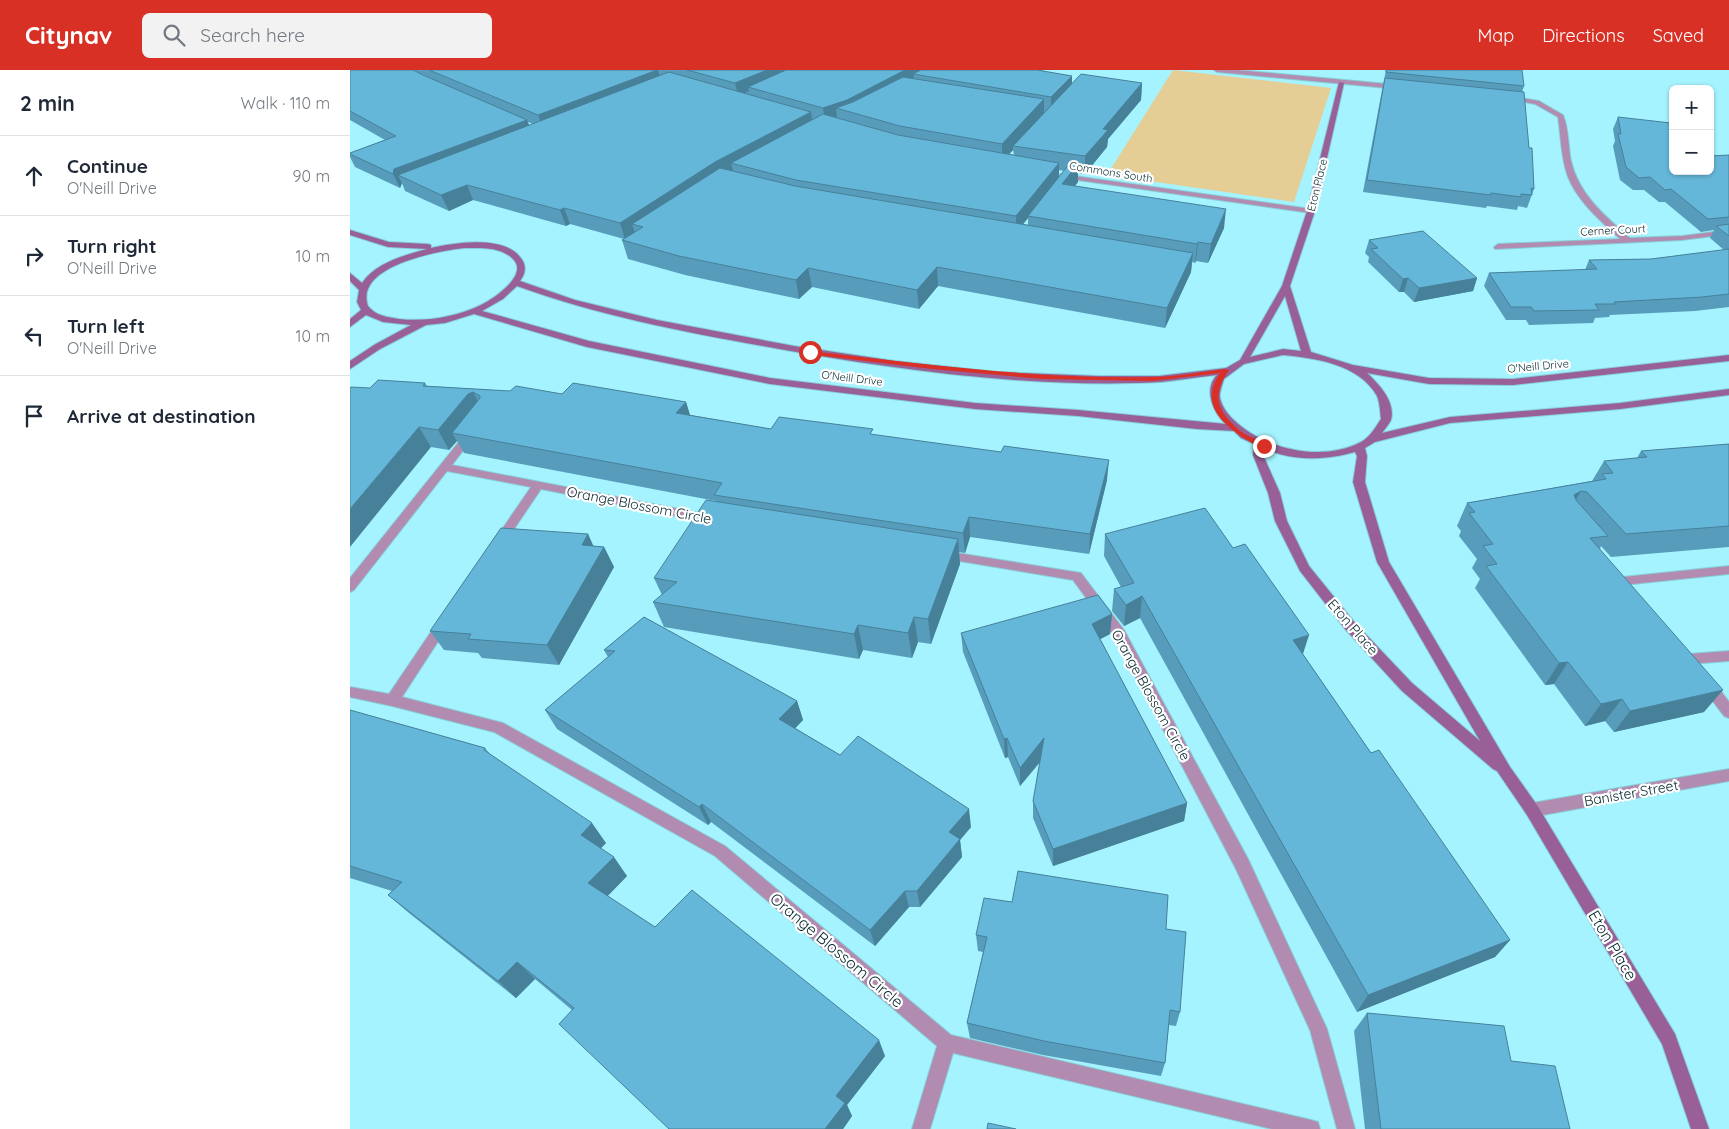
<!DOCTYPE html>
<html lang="en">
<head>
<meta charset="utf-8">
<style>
  body { margin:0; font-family:Quicksand,sans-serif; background:#f2f2f3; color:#1f2937 }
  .controls { position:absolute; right:15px; top:15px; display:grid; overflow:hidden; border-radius:8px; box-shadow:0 1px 4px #0004 }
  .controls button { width:45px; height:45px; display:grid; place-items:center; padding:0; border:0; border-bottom:1px solid #e0e1e3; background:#fff; color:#1f2937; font:25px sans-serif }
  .stop { position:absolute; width:15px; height:15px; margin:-11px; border:4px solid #d93025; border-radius:50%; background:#fff }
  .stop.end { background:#d93025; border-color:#fff; box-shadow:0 1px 5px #0008 }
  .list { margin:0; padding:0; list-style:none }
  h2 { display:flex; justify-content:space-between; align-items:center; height:65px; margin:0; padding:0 20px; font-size:21px }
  h2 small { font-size:16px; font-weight:400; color:#747a83 }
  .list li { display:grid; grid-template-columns:32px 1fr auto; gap:15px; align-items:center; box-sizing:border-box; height:80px; padding:0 20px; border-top:1px solid #e0e1e3 }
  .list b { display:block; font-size:19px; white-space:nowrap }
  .list p { margin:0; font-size:16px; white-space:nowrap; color:#747a83 }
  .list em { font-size:16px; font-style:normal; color:#747a83 }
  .icon { flex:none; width:28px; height:28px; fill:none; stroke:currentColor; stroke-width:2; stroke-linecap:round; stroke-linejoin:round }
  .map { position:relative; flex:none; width:1379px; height:1059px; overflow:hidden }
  header { display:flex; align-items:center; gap:30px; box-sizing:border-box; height:70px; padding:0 25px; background:#d93025; color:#fff }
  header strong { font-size:24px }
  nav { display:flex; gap:28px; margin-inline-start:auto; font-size:18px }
  .search { width:350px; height:45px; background:#f2f2f3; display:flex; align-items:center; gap:12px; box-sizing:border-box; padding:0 18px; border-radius:8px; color:#747a83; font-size:19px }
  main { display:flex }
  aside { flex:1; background:#fff }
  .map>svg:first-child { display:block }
  .green { fill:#e5ce96 }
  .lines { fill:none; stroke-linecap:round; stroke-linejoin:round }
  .street-casing { stroke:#88cfd8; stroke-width:2 }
  .secondary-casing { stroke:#88cfd8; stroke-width:2 }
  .street { fill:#b28bb0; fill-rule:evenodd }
  .secondary { fill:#986096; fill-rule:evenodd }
  .wall { fill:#579dbb; fill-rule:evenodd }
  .shaded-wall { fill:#478099 }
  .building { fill:#65b7da; stroke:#478099 }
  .route { fill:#d93025 }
  .labels { text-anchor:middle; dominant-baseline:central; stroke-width:4.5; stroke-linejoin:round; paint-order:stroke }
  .far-street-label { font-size:11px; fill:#06292d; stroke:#fff }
  .street-label { font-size:14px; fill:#06292d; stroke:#fff }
  .near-street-label { font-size:16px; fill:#06292d; stroke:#fff }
</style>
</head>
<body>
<header>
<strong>Citynav</strong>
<div class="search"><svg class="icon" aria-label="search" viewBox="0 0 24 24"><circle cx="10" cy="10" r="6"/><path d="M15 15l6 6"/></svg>Search here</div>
<nav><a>Map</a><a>Directions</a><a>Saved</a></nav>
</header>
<main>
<aside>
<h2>2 min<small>Walk · 110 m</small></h2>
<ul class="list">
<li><svg class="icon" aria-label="ahead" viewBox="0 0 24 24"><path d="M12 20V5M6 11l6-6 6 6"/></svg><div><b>Continue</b><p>O'Neill Drive</p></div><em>90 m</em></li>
<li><svg class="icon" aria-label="right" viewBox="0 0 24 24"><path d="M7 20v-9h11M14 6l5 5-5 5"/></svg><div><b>Turn right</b><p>O'Neill Drive</p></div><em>10 m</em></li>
<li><svg class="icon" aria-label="left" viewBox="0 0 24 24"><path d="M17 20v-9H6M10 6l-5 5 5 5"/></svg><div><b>Turn left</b><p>O'Neill Drive</p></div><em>10 m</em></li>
<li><svg class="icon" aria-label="arrive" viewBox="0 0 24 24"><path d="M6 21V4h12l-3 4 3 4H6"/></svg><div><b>Arrive at destination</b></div></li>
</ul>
</aside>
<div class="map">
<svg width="1379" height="1059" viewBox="0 0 1379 1059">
  <rect width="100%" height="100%" fill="#a4f3fe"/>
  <path class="green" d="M823 0 981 18 944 132 757 105Z"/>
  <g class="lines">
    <defs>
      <path id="street" d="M864 0H887L1048 15 1051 17 1048 19 867 2Z
        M1160 26 1189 31 1213 45C1219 59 1218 76 1221 91 1229 125 1255 146 1280 168L1332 166 1379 160V164L1332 170 1145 179 1144 177 1148 174 1270 169C1251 151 1228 132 1218 107 1211 88 1211 67 1208 47L1185 34 1158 29V27Z
        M710 104 961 139 965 141 961 143 713 108H710Z
        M120 362 125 365 102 395 360 445 366 449 360 453 191 419 154 474 150 475 144 471 181 417 97 401 4 520 0 522V508L116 363Z
        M595 481 731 503 774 560 898 789 977 959 1005 1059H987L960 960 886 799 764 566 723 510 591 488 589 485 591 482Z
        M1379 496V504L1273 515 1267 511 1273 507Z
        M94 548 99 550 100 553 52 627 153 653 375 776 601 965 961 1050 968 1052 970 1059H922L603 983 580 1059H562L587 976 365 786 144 662 42 636 0 627V617L39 624 89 550Z
        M1379 581V591L1339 594 1334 593 1332 589 1334 585 1339 584Z
        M1357 608 1362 609 1379 632V648L1374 646 1352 617 1350 613 1352 609Z
        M1379 699V711L1182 747 1177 745 1175 740 1177 735 1182 733Z"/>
      <path id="secondary" d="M989 12 994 13 965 141 940 216 961 282 1003 295 1079 308 1163 309 1379 285V291L1163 315 1079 314 1017 303C1029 314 1046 332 1041 350 1039 354 1035 359 1032 363L1100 347 1270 333 1379 319V325L1270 339 1100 353 1025 372 1015 378 1017 386 1015 412 1039 492 1160 697 1187 735 1325 964 1359 1059H1341L1312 974 1177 745 1147 701 1143 699 1052 621 995 559 950 501 925 451 918 423 903 385 904 374 891 368 884 361 847 359 728 346 625 339 420 314 237 277 124 244 95 253 76 255 30 279 0 299V291L24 275 61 255 33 252 16 245 0 257V249L11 240 7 232 9 220 0 211V203L12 213C25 193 55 185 77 179L38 177 0 165V160L39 172 78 174 81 175V178C104 173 153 165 170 187 177 195 176 203 170 211L225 230 307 250 444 276 545 291 647 302 749 306H809L876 298 890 290 932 216 957 141ZM114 178C129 178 149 176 162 188 181 204 143 229 131 235 106 247 76 252 49 249 37 247 26 246 18 236 4 196 88 181 114 178ZM167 216C247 245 329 261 413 276 539 299 683 319 811 312 830 310 848 307 867 305 853 319 863 343 876 354L728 340 625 333 420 308 239 271 132 241 153 229ZM935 226 951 281 933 279 900 287ZM933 285C965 288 1009 294 1027 326 1030 333 1030 342 1031 349 1025 358 1020 367 1011 372 973 392 918 380 887 353 880 347 872 338 870 328 869 323 872 315 874 309L894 294ZM914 378C942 392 977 390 1005 382L1007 386 1003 412 1027 492 1130 671 1062 613 1005 553 959 496 937 451 930 423 913 385Z"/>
    </defs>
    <use href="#street" class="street-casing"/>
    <use href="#secondary" class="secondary-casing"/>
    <use href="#street" class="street"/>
    <use href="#secondary" class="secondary"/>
  </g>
  <path class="wall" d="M0 0H694L692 1 722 6V14L792 13 791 30 758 69 757 77 735 104 728 103V112L725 116 874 158 858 193 846 191 845 193 842 192 841 202 815 258 588 216 569 239 462 217 449 229 335 205 278 189 272 170 274 169 220 154 216 156 123 130 99 141 55 121 52 113 50 118 5 97 0 87V83L35 70 0 50ZM178 52 183 54 179 55ZM663 80 664 85 659 84ZM709 100 714 101 709 108ZM678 148V155L673 154Z
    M1036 0 1174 16 1172 22 1184 119 1177 138 1168 136 1167 140 1137 136 1136 138 1013 122 1032 20Z
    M1268 47 1323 101 1379 85V237L1345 241 1260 245 1259 247 1245 248 1243 253 1179 255 1176 250H1156L1134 216 1139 203 1235 200 1239 190 1301 189 1374 180 1360 168 1364 160 1351 162 1315 132H1309L1294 120H1283L1270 110 1263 76 1265 71 1263 59Z
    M1019 170 1127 208 1123 221 1064 232 1054 222H1049L1018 192 1019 187 1015 183Z
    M75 313 77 316 336 332 340 345 421 359 523 365 757 410 739 484 620 467 615 483 609 482 610 494 581 574 568 572 562 588 513 580 509 589 314 557 303 532 312 525 304 508 367 432 366 431 114 383 107 371 99 380 81 377 20 318Z
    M1379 374V477L1261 487 1251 476 1250 479 1354 642 1264 662 1255 651 1235 656 1204 614 1195 615 1125 518 1130 509 1122 498 1127 489 1109 466 1111 461 1107 456 1117 433 1242 411 1254 391 1287 388 1291 381Z
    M238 464 243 476 254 477 264 497 209 595 132 588 128 583 94 580 80 561Z
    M755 464 953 584 1021 683 1160 870 1145 887 1007 942 790 548 774 556 762 541 764 519 771 517 754 486Z
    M762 544 760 564 750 569 837 733 834 751 703 796 683 748V731L690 692 670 716 658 687 655 688 613 582 611 563Z
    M294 547 447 631 453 650 445 658 490 685 621 757 610 770 612 787 570 837H559L525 876 361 752 358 755 207 659 195 640 258 587 254 580Z
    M0 640 135 678 140 684 256 773 251 778 277 806 257 826 305 857 535 986 497 1035 502 1046 493 1059H319L222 940 185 909 166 928 59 843 38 825 42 821 0 808Z
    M816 859 830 942 826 956 819 955 815 993 811 1006 693 985 620 968 617 953 633 882 628 881 626 865Z
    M1017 943 1161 991 1220 1059H1015L1004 961Z"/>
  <path class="shaded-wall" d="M307 0H308L311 12 193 58 188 45Z
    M417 0H448L398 17 399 21 388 26 385 13Z
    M555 0H580L563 4 564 8 486 38 487 47 475 51 473 38Z
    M722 6V19L701 40V27Z
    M792 13 791 30 758 69 757 77 735 104V86L753 59Z
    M694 29V46L663 76V80L652 92V74Z
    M461 42 463 57 381 93 383 100 282 154 285 163 275 169 270 153 365 92Z
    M177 50 182 63 48 105 52 113 50 118 43 104 44 99Z
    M709 93V109L678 146V148L666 163V146Z
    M728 94V112L711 132 712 114Z
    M117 115 123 130 99 141 91 125Z
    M214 138 220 154 216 156 210 140Z
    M876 139 874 158 858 193 861 174Z
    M848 172 846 191 845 193 847 174Z
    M843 183 841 202 815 258 817 238Z
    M587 197 588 216 569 239 567 220Z
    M458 198 462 217 449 229 446 210Z
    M1058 208 1054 222H1049L1053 209Z
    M1127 208 1123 221 1064 232 1069 218Z
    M123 322 134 342 102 363 107 371 99 380 88 360 118 324Z
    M336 332 342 352 326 343Z
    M69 357 81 377 0 477V439Z
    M759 390 757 410 739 484 740 464Z
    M1231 421 1218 443 1224 425Z
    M619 447 620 467 615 483 613 463Z
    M238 464 247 484 232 475Z
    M608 469 610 494 581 574 578 549Z
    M254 477 264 497 209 595 197 575Z
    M792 526 790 548 774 556 776 535Z
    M762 544 760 564 741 574 742 554Z
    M564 547 568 572 562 588 558 563Z
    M508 555 513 580 509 589 504 564Z
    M959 565 952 587 943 570Z
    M1218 592 1204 614 1195 615 1209 593Z
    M1373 620 1354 642 1264 662 1280 641Z
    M1272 629 1255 651 1235 656 1251 634Z
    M447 631 453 650 436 668 429 649Z
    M657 668 658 687 655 688 654 669Z
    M694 668V687L670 716V698Z
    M837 733 834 751 703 796V779Z
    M352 734 361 752 358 755 349 737Z
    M619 739 621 757 610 770 612 787 570 837 567 821 599 762Z
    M242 753 256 773 245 784 231 765Z
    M264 787 277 806 252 832 238 813Z
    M555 821 559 837 525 876 520 860Z
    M1160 870 1145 887 1007 942 1018 925Z
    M167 892 185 909 166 928 148 911Z
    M529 970 535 986 497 1035 502 1046 493 1059H475L486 1026Z"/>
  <path class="building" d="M0 0H63L73 5 177 50 44 99 43 104 0 84V83L46 66 0 41Z
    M79 0H307L188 45Z
    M337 0H417L385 13Z
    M436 0H555L497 30 473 38 398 17Z
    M571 0H687L722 6 701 27 563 4Z
    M1036 0H1172L1174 16 1036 2Z
    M319 2 461 42 365 92 270 153 214 138 210 140 117 115 91 125 48 105Z
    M731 4 792 13 753 59 758 60 735 86 663 76Z
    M553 7 694 29 652 74 550 56 486 38 503 32Z
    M1035 8 1174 22 1179 78H1182L1184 119 1181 118 1182 125 1171 124V127L1141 123V125L1017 110Z
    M473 44 548 65 709 93 666 146 446 110 381 93Z
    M1268 47 1321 53 1323 58V101H1360V86L1379 85V147L1358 149 1321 119 1315 120 1300 107 1289 108 1276 97 1268 64H1271Z
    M720 93 728 94 712 114 876 139 861 174 848 172 847 174 678 146Z
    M370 98 445 116 843 183 817 238 587 197 567 220 458 198 446 210 329 186 272 170 293 157 282 154Z
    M1379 154V166L1366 156Z
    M1073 161 1127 208 1069 218 1058 208 1053 209 1021 179 1028 178 1019 170Z
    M1379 179V224L1352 227 1264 232 1265 234H1245L1249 240 1184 241 1181 237H1161L1139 203 1247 199 1239 190 1301 189Z
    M28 310 75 313 73 316 160 321 166 316 212 324 223 313 336 332 326 343 421 359 429 347 523 359 520 364 651 382 654 376 759 390 740 464 619 447 613 463 364 425 372 413 102 363 130 328V326L123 322 118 324 88 360 69 357 0 439V318L1 317 20 318Z
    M1379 374V456L1276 464 1237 422 1231 421 1224 425 1226 430 1258 466 1240 468 1373 620 1280 641 1272 629 1251 634 1218 592 1209 593 1136 496 1147 494 1133 476 1143 474 1119 443 1125 442 1117 433 1256 409 1252 404 1263 403 1254 391 1297 387 1291 381Z
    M356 430 608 469 578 549 564 547 558 563 508 555 504 564 303 532 327 512 304 508Z
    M855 438 883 478 895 474 959 565 943 570 1021 683 1029 680 1160 870 1018 925 792 526 776 535 764 519 784 513 755 464Z
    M151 458 238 464 232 475 254 477 197 575 118 569 121 564 80 561Z
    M748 525 762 544 742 554 837 733 703 779 683 731 694 668 670 698 657 668 654 669 611 563Z
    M294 547 447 631 429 649 490 685 508 666 619 739 599 762 610 769 567 821H555L520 860 352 734 349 737 195 640 265 581 254 580Z
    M0 640 135 678 134 680 242 753 231 765 264 787 238 813 305 857 342 820 529 970 486 1026 495 1033 475 1059H319L209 954 224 938 167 892 148 911 38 825 52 812 0 796Z
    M668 801 818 825 816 859 836 862 830 942 820 940 815 993 694 971 617 953 637 867 626 865 634 828 662 832Z
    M1017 943 1154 956 1161 991 1205 996 1220 1059H1031Z
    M638 1053 666 1059H637Z"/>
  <path class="route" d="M460 281C573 294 686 309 800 307 825 307 851 302 875 299L879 300C861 326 867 341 890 361 898 367 910 369 917 376L911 378C882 362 845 339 870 303L802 311 692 309 582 299 457 284Z"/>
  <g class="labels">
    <g class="far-street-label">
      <text transform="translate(761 102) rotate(9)">Commons South</text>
      <text transform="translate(967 115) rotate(-76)">Eton Place</text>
      <text transform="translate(1263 160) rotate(-3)">Cerner Court</text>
      <text transform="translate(1188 296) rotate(-5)">O'Neill Drive</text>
      <text transform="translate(502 308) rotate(7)">O'Neill Drive</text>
    </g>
    <g class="street-label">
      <text transform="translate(289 435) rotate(11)">Orange Blossom Circle</text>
      <text transform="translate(1003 557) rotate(49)">Eton Place</text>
      <text transform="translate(801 625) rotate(61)">Orange Blossom Circle</text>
      <text transform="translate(1281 723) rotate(-10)">Banister Street</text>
    </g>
    <g class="near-street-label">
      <text transform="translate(1263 875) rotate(59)">Eton Place</text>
      <text transform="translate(487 880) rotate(40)">Orange Blossom Circle</text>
    </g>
  </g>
</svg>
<div class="controls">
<button>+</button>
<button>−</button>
</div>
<div class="stop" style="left:460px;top:282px"></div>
<div class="stop end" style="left:914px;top:376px"></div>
</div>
</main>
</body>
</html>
